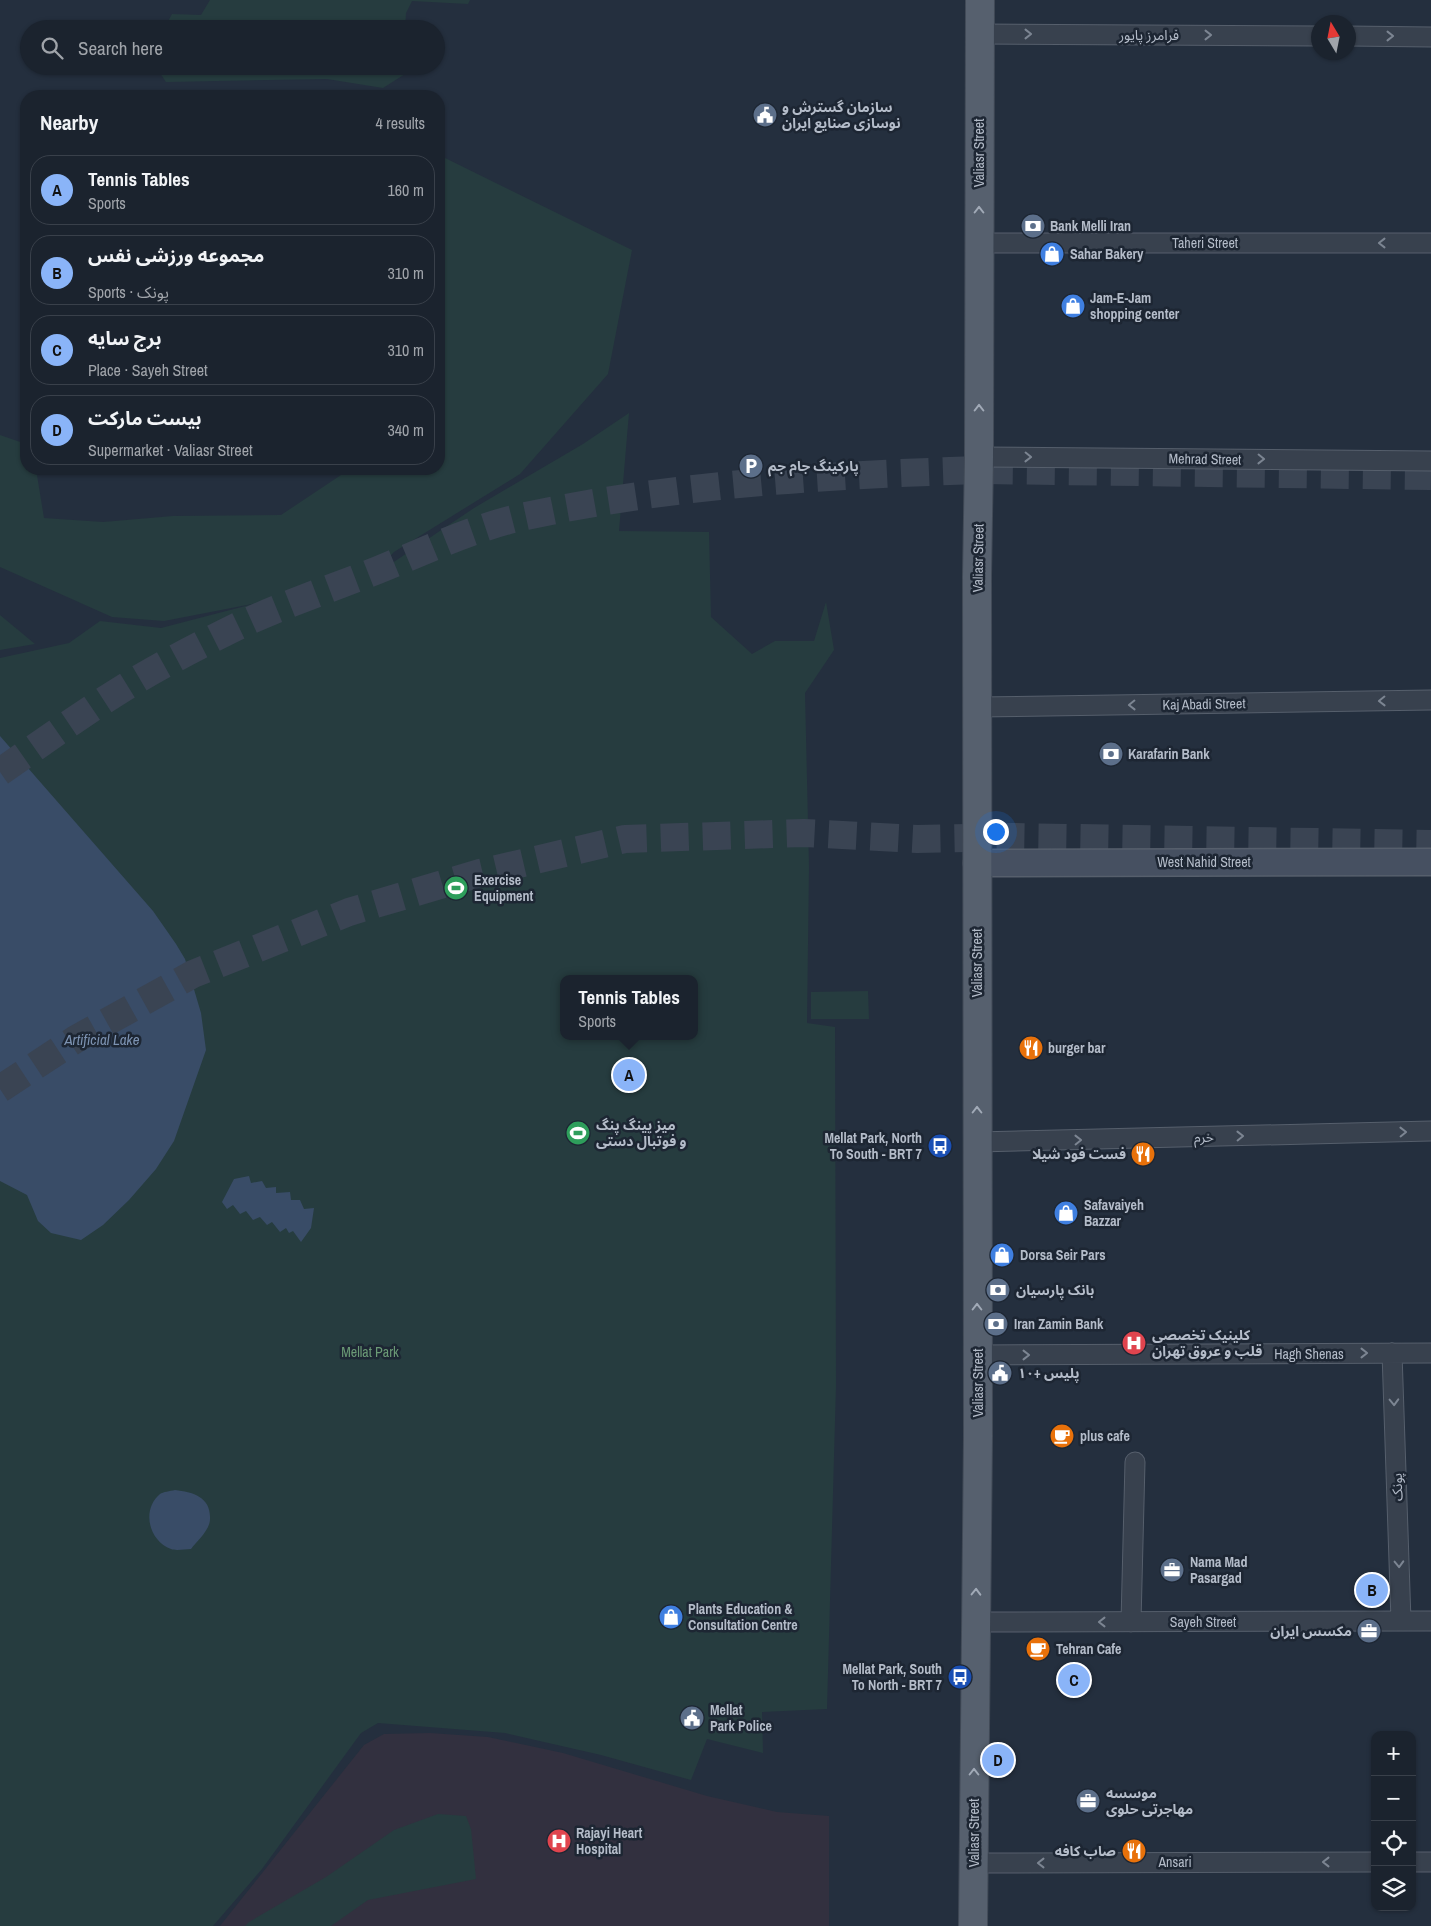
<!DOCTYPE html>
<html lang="en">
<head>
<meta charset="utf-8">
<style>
  body { margin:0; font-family:"Archivo Narrow","Noto Sans Arabic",sans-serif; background:#282f3a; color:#f1f3f6 }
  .controls { position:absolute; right:15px; bottom:15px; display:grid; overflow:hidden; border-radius:10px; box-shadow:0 1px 4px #0004 }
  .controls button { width:45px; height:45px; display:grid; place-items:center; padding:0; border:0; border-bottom:1px solid #39404a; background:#1b232e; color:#f1f3f6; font:25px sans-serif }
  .compass { position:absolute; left:1311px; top:15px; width:45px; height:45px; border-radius:50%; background:#1b232e; box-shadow:0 1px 4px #0004; rotate:350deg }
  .you { position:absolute; left:995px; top:831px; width:18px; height:18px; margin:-12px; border:4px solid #fff; border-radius:50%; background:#1a73e8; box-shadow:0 0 0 8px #1a73e833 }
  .badge { display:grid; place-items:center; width:32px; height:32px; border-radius:50%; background:#8ab4f8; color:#111; font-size:16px; font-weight:700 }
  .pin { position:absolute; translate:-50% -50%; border:2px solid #fff; box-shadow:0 1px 5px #0006 }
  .popup { position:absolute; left:560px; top:975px; width:138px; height:65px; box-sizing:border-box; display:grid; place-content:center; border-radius:10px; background:#1b232e; filter:drop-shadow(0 1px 4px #0005); font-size:16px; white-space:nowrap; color:#a0a4aa }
  .popup b { font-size:19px; color:#f1f3f6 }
  .popup::after { content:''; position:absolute; left:50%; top:100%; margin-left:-10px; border:10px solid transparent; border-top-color:#1b232e }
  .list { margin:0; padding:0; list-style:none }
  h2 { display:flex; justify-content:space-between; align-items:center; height:65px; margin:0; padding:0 20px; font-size:21px }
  h2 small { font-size:16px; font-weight:400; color:#a0a4aa }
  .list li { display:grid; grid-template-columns:32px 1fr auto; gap:15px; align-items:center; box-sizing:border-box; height:70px; margin:0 10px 10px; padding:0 10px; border:1px solid #39404a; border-radius:20px }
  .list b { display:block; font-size:19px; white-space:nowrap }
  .list p { margin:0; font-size:16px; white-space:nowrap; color:#a0a4aa }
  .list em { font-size:16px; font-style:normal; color:#a0a4aa }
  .icon { flex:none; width:28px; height:28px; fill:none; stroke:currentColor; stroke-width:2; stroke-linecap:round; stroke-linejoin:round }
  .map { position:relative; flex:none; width:1431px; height:1926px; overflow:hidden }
  .search { position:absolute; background:#1b232e; box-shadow:0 1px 4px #0004; left:20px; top:20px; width:425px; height:55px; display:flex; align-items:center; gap:12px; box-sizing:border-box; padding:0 18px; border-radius:28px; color:#a0a4aa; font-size:19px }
  .panel { position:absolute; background:#1b232e; box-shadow:0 1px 4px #0004; left:20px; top:90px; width:425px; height:385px; border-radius:20px }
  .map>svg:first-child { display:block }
  .medical { fill:#32303f }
  .green { fill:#263c3f; fill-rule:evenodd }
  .water { fill:#394c67 }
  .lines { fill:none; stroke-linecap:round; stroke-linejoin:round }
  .highway-tunnel { stroke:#3a4453; stroke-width:28; stroke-dasharray:28 14; stroke-linecap:butt }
  .street-casing { stroke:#565f6c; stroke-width:21 }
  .secondary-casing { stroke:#565f6c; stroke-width:29 }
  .primary-casing { stroke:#414a57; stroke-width:30 }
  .street { stroke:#38414e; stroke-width:19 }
  .secondary { stroke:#465061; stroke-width:26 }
  .primary { stroke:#56606e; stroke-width:28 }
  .oneway { stroke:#7c8592 }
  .oneway2 { stroke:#a1aab7 }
  .labels { text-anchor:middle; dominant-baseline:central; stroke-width:5; stroke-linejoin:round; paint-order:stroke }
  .street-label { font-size:14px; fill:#b4bcc9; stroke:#1d2633 }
  .poi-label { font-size:14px; font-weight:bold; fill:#b4bcc9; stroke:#1d2633; text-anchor:start }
  .park-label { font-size:14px; fill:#6b9a76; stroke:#1d2633 }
  .water-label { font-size:15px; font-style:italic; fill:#7c92b1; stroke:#1d2633 }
</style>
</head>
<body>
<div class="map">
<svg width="1431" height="1926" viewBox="0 0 1431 1926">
  <rect width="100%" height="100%" fill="#242f3e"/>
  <path class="medical" d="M430 1733 488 1737 563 1753 707 1796 777 1812 829 1816V1926H220L364 1745 384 1734Z"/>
  <path class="green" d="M210 0H470L468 4 412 1 406 13 405 29H164L172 14 201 15Z
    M405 66V74L383 88 327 79 166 82 156 67Z
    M439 155 632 250 608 374 520 474 394 552 370 578 474 508 583 444 629 413 619 531 709 532 711 617 752 654 775 641H814L826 602 834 650 805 693 809 866 807 1023 835 1027 836 1385 827 1709 762 1712 763 1753 707 1739 691 1780 601 1755 505 1733 378 1723 361 1733 262 1869 213 1926H0V658L69 643 100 621 161 628 257 603 164 621 112 617 0 567V435L26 444V469H36L44 518 103 522 173 516 281 515 350 469H439ZM564 979H694V1036H564Z
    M0 615 35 644 0 650Z
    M868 991 869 1019H811V992Z
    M438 1814 466 1816 471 1829 476 1879 368 1900 331 1926H245L249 1922 326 1877 394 1830Z"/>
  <path class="water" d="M0 736 153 911 176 944 185 959 201 1013 206 1050 174 1141 156 1169 129 1200 103 1225 81 1240 51 1233 38 1221 27 1195 0 1181Z
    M249 1176 251 1183 262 1181 266 1188 276 1187V1193L290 1192 291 1200H300L304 1209 314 1208 311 1228 301 1242 293 1231 289 1233 286 1228 280 1232 272 1222 267 1225 260 1217 253 1220 246 1211 240 1214 233 1205 227 1209 222 1202 234 1179Z
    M175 1490C193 1492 211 1497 210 1519 210 1530 197 1541 191 1549 185 1549 176 1551 171 1549 149 1541 141 1510 160 1494 163 1492 170 1491 175 1490Z"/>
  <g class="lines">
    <path class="highway-tunnel" d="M0 772C43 742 86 711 130 684 163 664 198 646 232 629 279 606 330 589 378 570 427 550 475 527 526 516 675 484 829 475 981 470L1431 476
      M0 1089 76 1039 193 974 349 912 480 873 625 839 804 833 917 839 1014 837 1431 844"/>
    <defs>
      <path id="street" d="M980 34 1318 36
        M1348 36 1431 37
        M979 243H1431
        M979 457 1431 461
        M978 707 1431 700
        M977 1142 1431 1131
        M1392 1353 1401 1621
        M978 1355 1431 1353
        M976 1622 1431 1621
        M1131 1622 1135 1462
        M1412 1862H1431
        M974 1863 1375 1862"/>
      <path id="secondary" d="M977 863 1431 862"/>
      <path id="primary" d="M973 1926 978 1436 977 576 979 457 980 0"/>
    </defs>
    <use href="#street" class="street-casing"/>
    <use href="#secondary" class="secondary-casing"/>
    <use href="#primary" class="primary-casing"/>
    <use href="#street" class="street"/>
    <use href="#secondary" class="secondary"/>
    <use href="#primary" class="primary"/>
  </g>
  <defs><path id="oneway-chevron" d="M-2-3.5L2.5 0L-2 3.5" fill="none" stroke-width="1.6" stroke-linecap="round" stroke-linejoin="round" transform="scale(1.25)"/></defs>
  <g class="oneway">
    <use href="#oneway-chevron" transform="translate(1028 34)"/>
    <use href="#oneway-chevron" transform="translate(1208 35)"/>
    <use href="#oneway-chevron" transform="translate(1390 36)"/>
    <use href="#oneway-chevron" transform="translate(1382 243) rotate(180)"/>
    <use href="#oneway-chevron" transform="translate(1028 457) rotate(1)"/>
    <use href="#oneway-chevron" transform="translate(1261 459) rotate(1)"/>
    <use href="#oneway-chevron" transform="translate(1382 701) rotate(179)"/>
    <use href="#oneway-chevron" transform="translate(1132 705) rotate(179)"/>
    <use href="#oneway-chevron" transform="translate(1403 1132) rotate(-1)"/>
    <use href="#oneway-chevron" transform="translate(1240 1136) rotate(-1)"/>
    <use href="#oneway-chevron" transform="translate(1078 1140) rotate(-1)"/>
    <use href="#oneway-chevron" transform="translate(1364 1353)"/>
    <use href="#oneway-chevron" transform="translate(1026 1355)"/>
    <use href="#oneway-chevron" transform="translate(1394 1402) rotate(88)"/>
    <use href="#oneway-chevron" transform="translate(1399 1564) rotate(88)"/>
    <use href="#oneway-chevron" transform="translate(1102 1622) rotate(180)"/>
    <use href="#oneway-chevron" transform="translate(1326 1862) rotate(180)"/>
    <use href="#oneway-chevron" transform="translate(1041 1863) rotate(180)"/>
  </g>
  <g class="oneway2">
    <use href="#oneway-chevron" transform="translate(979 210) rotate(-90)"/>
    <use href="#oneway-chevron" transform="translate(979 408) rotate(-90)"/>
    <use href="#oneway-chevron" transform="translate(977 1110) rotate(-90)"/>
    <use href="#oneway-chevron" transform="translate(977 1307) rotate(-90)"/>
    <use href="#oneway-chevron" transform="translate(976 1592) rotate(-89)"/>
    <use href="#oneway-chevron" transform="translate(974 1772) rotate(-90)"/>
  </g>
  <defs>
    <symbol id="civic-disc" viewBox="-11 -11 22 22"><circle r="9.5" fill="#5c6f8a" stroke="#1d2633"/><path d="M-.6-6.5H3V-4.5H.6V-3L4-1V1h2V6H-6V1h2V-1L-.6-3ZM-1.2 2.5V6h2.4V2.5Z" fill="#fff"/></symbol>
    <symbol id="bank-disc" viewBox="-11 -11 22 22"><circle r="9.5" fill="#5c6f8a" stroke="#1d2633"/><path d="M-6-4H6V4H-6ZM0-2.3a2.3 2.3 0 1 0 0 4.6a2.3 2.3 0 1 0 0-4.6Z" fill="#fff"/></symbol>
    <symbol id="shop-disc" viewBox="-11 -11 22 22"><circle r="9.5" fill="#3f7fe0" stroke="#1d2633"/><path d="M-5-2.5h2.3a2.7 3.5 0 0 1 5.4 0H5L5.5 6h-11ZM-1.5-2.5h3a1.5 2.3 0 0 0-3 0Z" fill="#fff"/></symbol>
    <symbol id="parking-disc" viewBox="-11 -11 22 22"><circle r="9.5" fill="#5c6f8a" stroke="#1d2633"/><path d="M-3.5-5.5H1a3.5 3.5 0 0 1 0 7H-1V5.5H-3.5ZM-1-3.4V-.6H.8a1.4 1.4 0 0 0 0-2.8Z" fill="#fff"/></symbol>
    <symbol id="stadium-disc" viewBox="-11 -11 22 22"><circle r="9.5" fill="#2e9e5b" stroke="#1d2633"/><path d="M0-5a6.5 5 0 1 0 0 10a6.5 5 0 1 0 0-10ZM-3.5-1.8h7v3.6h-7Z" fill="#fff"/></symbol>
    <symbol id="restaurant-disc" viewBox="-11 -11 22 22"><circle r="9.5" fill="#e8710a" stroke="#1d2633"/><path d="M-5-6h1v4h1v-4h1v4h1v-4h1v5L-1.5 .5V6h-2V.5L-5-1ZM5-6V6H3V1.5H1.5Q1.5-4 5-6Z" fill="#fff"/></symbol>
    <symbol id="bus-disc" viewBox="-11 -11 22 22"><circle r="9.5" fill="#1a4fb4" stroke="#1d2633"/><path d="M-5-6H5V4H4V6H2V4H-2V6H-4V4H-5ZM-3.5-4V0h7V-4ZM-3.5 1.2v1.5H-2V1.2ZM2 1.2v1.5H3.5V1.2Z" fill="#fff"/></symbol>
    <symbol id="hospital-disc" viewBox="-11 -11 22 22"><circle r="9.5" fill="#e0444e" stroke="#1d2633"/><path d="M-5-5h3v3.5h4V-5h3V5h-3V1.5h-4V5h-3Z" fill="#fff"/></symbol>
    <symbol id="cafe-disc" viewBox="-11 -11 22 22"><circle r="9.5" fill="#e8710a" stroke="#1d2633"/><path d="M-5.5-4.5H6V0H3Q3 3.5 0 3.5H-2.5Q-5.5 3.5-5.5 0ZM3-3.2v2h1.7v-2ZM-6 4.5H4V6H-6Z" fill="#fff"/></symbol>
    <symbol id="office-disc" viewBox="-11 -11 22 22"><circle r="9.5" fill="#5c6f8a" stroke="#1d2633"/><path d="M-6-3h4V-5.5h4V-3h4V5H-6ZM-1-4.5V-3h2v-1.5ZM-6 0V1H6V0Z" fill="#fff"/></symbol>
  </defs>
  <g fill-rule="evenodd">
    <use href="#civic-disc" x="751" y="101" width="28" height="28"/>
    <use href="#bank-disc" x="1019" y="212" width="28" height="28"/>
    <use href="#shop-disc" x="1038" y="240" width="28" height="28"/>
    <use href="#shop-disc" x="1059" y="292" width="28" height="28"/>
    <use href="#parking-disc" x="737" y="452" width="28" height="28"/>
    <use href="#bank-disc" x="1097" y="740" width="28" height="28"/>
    <use href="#stadium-disc" x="442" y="874" width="28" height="28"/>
    <use href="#restaurant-disc" x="1017" y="1034" width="28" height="28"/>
    <use href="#stadium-disc" x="564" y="1119" width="28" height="28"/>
    <use href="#bus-disc" x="926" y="1132" width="28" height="28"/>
    <use href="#restaurant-disc" x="1129" y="1140" width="28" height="28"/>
    <use href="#shop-disc" x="1052" y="1199" width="28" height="28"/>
    <use href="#shop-disc" x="988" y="1241" width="28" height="28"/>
    <use href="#bank-disc" x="984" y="1276" width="28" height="28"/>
    <use href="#bank-disc" x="982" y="1310" width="28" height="28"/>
    <use href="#hospital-disc" x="1120" y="1329" width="28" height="28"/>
    <use href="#civic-disc" x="986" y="1359" width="28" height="28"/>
    <use href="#cafe-disc" x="1048" y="1422" width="28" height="28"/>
    <use href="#office-disc" x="1158" y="1556" width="28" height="28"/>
    <use href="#shop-disc" x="657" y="1603" width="28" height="28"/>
    <use href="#office-disc" x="1355" y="1617" width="28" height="28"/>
    <use href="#cafe-disc" x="1024" y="1635" width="28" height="28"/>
    <use href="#bus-disc" x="946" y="1663" width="28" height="28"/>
    <use href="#civic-disc" x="678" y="1704" width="28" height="28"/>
    <use href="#office-disc" x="1074" y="1787" width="28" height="28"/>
    <use href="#hospital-disc" x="545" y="1827" width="28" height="28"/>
    <use href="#restaurant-disc" x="1120" y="1837" width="28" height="28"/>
  </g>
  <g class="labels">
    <g class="street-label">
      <text x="1149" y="35">فرامرز پایور</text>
      <text transform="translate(979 153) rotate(-90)">Valiasr Street</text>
      <text x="1205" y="243">Taheri Street</text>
      <text transform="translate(1205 459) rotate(1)">Mehrad Street</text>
      <text transform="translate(978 558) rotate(-89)">Valiasr Street</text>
      <text transform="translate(1204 704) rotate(-1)">Kaj Abadi Street</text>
      <text x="1204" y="862">West Nahid Street</text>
      <text transform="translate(977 963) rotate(-90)">Valiasr Street</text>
      <text transform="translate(1204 1137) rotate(-1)">خرم</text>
      <text x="1309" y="1354">Hagh Shenas</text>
      <text transform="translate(978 1383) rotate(-90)">Valiasr Street</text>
      <text transform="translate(1397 1487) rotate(-92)">پونک</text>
      <text x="1203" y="1622">Sayeh Street</text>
      <text transform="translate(974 1833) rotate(-90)">Valiasr Street</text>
      <text x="1175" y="1862">Ansari</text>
    </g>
    <g class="poi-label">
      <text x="782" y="107">سازمان گسترش و<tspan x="782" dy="16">نوسازی صنایع ایران</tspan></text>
      <text x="1050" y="226">Bank Melli Iran</text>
      <text x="1070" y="254">Sahar Bakery</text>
      <text x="1090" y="298">Jam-E-Jam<tspan x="1090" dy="16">shopping center</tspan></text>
      <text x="768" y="466">پارکینگ جام جم</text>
      <text x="1128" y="754">Karafarin Bank</text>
      <text x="474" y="880">Exercise<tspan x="474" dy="16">Equipment</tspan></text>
      <text x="1048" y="1048">burger bar</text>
      <text x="596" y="1125">میز پینگ پنگ<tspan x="596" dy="16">و فوتبال دستی</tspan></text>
      <text x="922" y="1138" text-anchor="end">Mellat Park, North<tspan x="922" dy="16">To South - BRT 7</tspan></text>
      <text x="1126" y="1154" text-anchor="end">فست فود شیلا</text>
      <text x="1084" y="1205">Safavaiyeh<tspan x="1084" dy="16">Bazzar</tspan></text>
      <text x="1020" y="1255">Dorsa Seir Pars</text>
      <text x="1016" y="1290">بانک پارسیان</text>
      <text x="1014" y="1324">Iran Zamin Bank</text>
      <text x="1152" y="1335">کلینیک تخصصی<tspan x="1152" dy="16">قلب و عروق تهران</tspan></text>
      <text x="1018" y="1373">پلیس +۱۰</text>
      <text x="1080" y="1436">plus cafe</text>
      <text x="1190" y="1562">Nama Mad<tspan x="1190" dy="16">Pasargad</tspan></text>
      <text x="688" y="1609">Plants Education &amp;<tspan x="688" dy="16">Consultation Centre</tspan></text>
      <text x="1352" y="1631" text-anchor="end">مکسس ایران</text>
      <text x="1056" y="1649">Tehran Cafe</text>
      <text x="942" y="1669" text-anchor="end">Mellat Park, South<tspan x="942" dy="16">To North - BRT 7</tspan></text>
      <text x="710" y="1710">Mellat<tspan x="710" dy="16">Park Police</tspan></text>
      <text x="1106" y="1793">موسسه<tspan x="1106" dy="16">مهاجرتی حلوی</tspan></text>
      <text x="576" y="1833">Rajayi Heart<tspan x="576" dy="16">Hospital</tspan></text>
      <text x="1116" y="1851" text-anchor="end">صاب کافه</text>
    </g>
    <g class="park-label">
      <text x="370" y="1352">Mellat Park</text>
    </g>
    <g class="water-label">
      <text x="102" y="1039">Artificial Lake</text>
    </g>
  </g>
</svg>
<div class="controls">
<button>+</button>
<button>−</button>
<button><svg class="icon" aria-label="locate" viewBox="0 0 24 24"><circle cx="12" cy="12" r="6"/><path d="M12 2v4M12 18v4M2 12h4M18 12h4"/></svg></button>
<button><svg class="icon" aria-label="layers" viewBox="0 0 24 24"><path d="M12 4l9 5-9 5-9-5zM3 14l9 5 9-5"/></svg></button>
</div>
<svg class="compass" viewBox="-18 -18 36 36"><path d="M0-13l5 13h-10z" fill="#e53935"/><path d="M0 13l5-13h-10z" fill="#a0a4aa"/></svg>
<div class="you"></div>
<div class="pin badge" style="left:629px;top:1075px">A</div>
<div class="popup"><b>Tennis Tables</b>Sports</div>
<div class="pin badge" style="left:1372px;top:1590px">B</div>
<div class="pin badge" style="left:1074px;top:1680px">C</div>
<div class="pin badge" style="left:998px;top:1760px">D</div>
<div class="search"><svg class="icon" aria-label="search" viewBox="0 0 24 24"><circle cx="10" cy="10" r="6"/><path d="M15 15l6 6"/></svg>Search here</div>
<section class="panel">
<h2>Nearby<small>4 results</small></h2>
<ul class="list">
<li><span class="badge">A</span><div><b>Tennis Tables</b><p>Sports</p></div><em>160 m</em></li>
<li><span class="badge">B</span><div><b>مجموعه ورزشی نفس</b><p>Sports · پونک</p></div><em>310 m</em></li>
<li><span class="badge">C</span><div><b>برج سایه</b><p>Place · Sayeh Street</p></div><em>310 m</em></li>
<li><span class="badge">D</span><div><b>بیست مارکت</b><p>Supermarket · Valiasr Street</p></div><em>340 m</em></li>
</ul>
</section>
</div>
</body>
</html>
